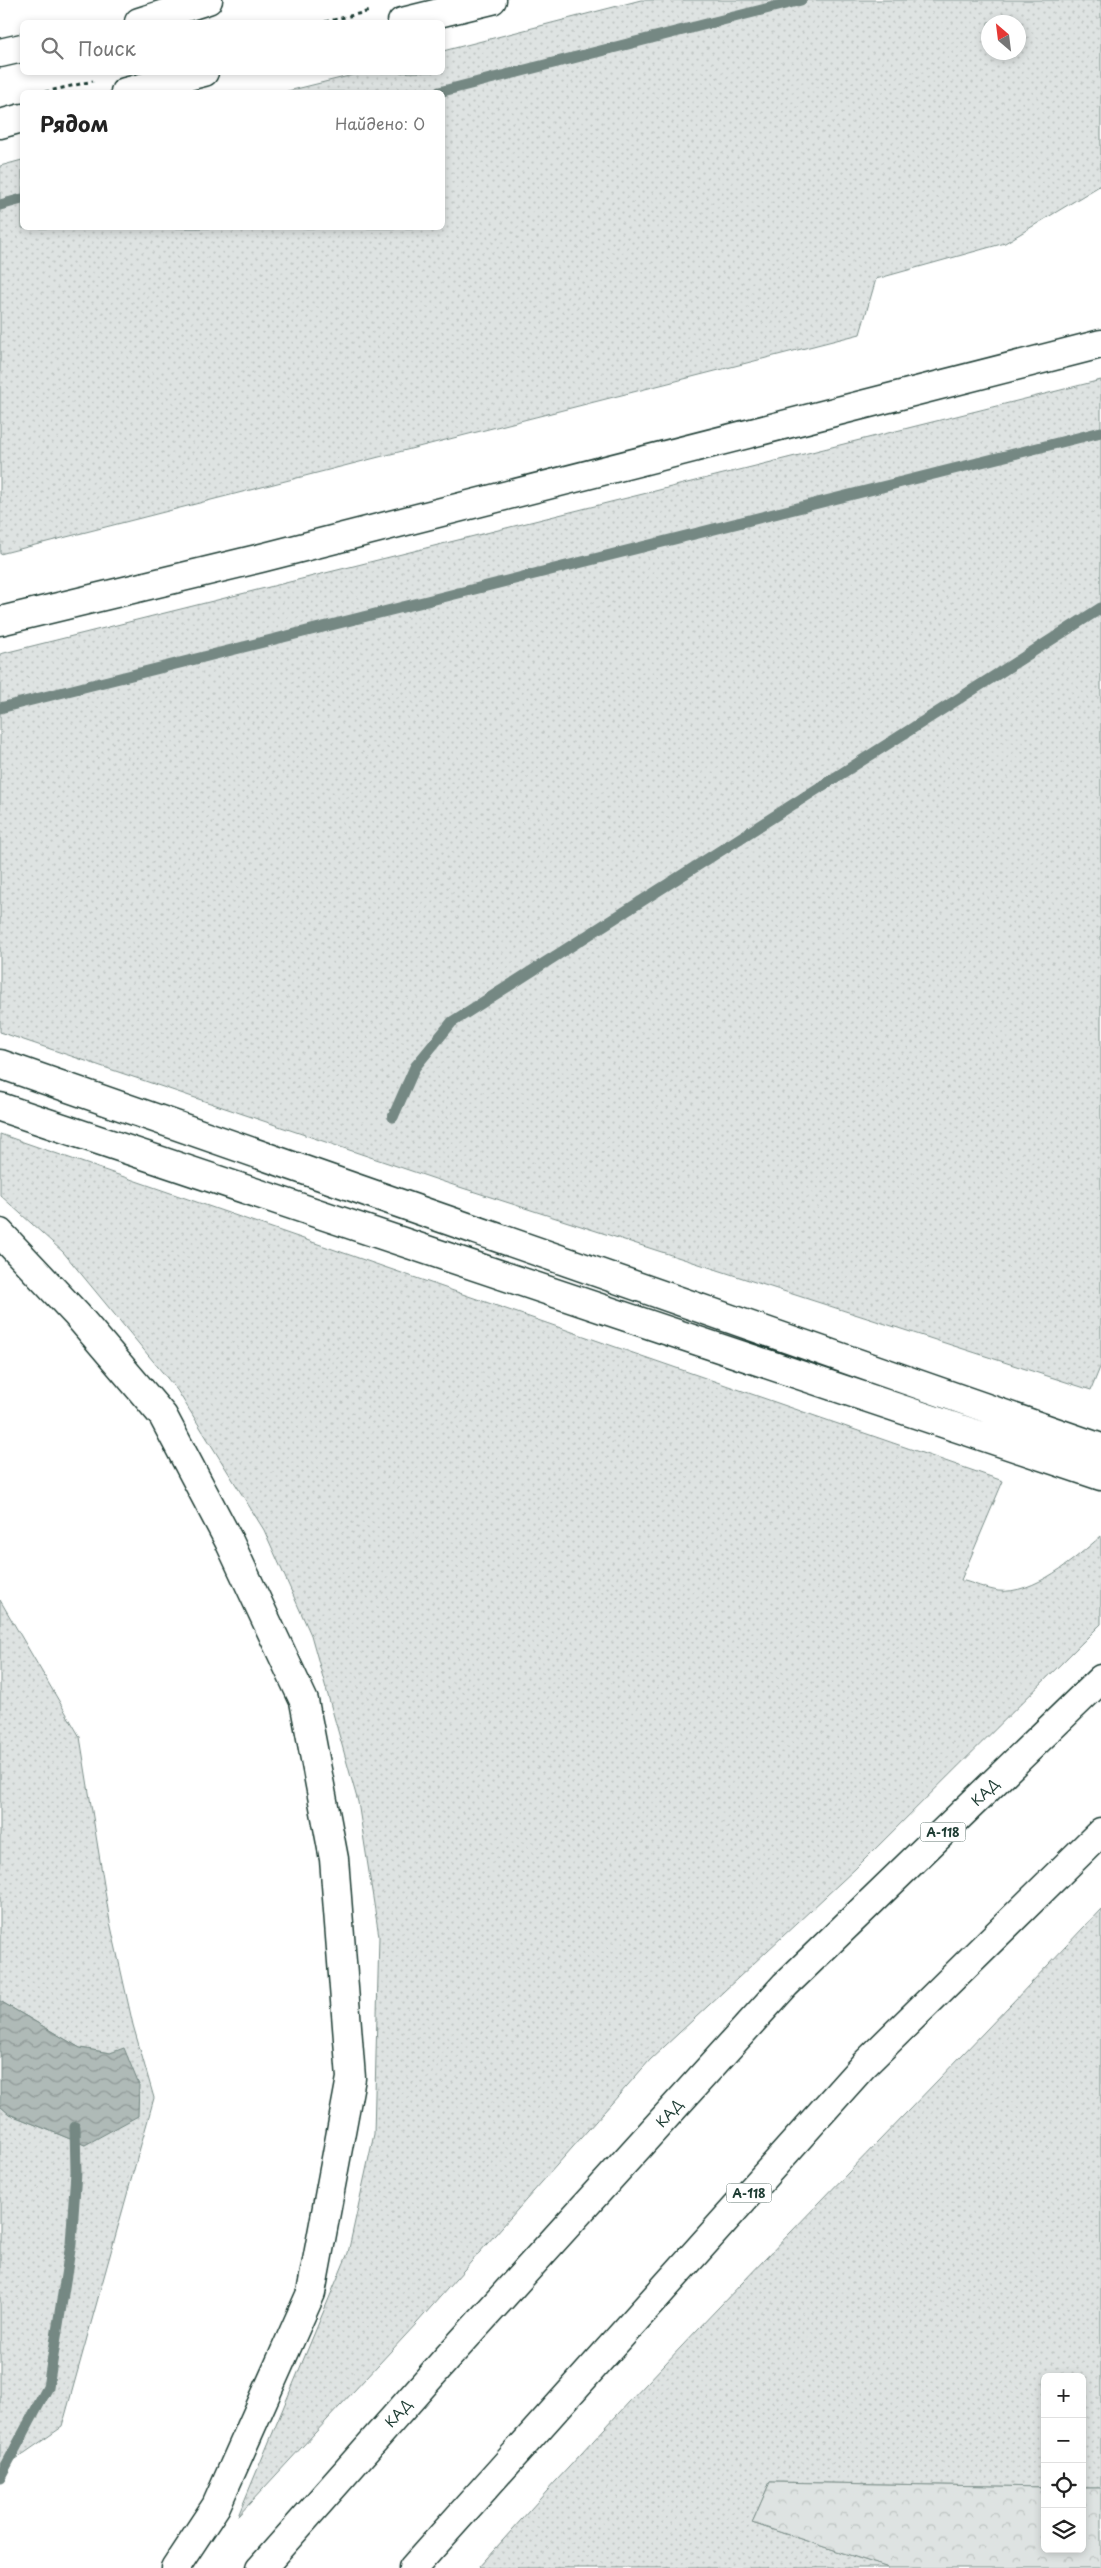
<!DOCTYPE html>
<html lang="ru">
<head>
<meta charset="utf-8">
<style>
  body { margin:0; font-family:"Playpen Sans",sans-serif; background:#f6f6f6; color:#222 }
  .controls { position:absolute; right:15px; bottom:15px; display:grid; overflow:hidden; border-radius:8px; box-shadow:0 2px 8px #0003 }
  .controls button { width:45px; height:45px; display:grid; place-items:center; padding:0; border:0; border-bottom:1px solid #e0e0e0; background:#fff; color:#222; font:25px sans-serif }
  .compass { position:absolute; left:981px; top:15px; width:45px; height:45px; border-radius:50%; background:#fff; box-shadow:0 2px 8px #0003; rotate:332deg }
  .list { margin:0; padding:0; list-style:none }
  h2 { display:flex; justify-content:space-between; align-items:center; height:65px; margin:0; padding:0 20px; font-size:21px }
  h2 small { font-size:16px; font-weight:400; color:#767676 }
  .icon { flex:none; width:28px; height:28px; fill:none; stroke:currentColor; stroke-width:2; stroke-linecap:round; stroke-linejoin:round }
  .map { position:relative; flex:none; width:1101px; height:2568px; overflow:hidden }
  .search { position:absolute; background:#fff; box-shadow:0 2px 8px #0003; left:20px; top:20px; width:425px; height:55px; display:flex; align-items:center; gap:12px; box-sizing:border-box; padding:0 18px; border-radius:8px; color:#767676; font-size:19px }
  .panel { position:absolute; background:#fff; box-shadow:0 2px 8px #0003; left:20px; top:90px; width:425px; height:140px; border-radius:8px }
  .map>svg:first-child { display:block }
  .grass { fill:url(#grass-dots); stroke:#7e908b; fill-rule:evenodd }
  .forest { fill:url(#forest-crowns); stroke:#7e908b }
  .water { fill:url(#water-waves); stroke:#758883 }
  .lines { fill:none; stroke-linecap:round; stroke-linejoin:round }
  .stream { stroke:#758883; stroke-width:11 }
  .minor-casing { stroke:#1f3d34; stroke-width:31 }
  .major-casing { stroke:#1f3d34; stroke-width:31 }
  .highway-casing { stroke:#1f3d34; stroke-width:31 }
  .path { stroke:#1f3d34; stroke-width:3; stroke-dasharray:4 4; stroke-linecap:butt }
  .minor { stroke:#fff; stroke-width:28 }
  .major { stroke:#fff; stroke-width:28 }
  .highway { stroke:#fff; stroke-width:28 }
  .labels { text-anchor:middle; dominant-baseline:central; stroke-width:5; stroke-linejoin:round; paint-order:stroke }
  .shield { fill:#fff; stroke:#627771; stroke-width:1 }
  .shield-label { font-size:12px; font-weight:bold; fill:#1f3d34 }
  .street-label { font-size:14px; fill:#1f3d34; stroke:#fff }
</style>
</head>
<body>
<div class="map">
<svg width="1101" height="2568" viewBox="0 0 1101 2568">
  <defs>
    <pattern id="grass-dots" width="8" height="8" patternUnits="userSpaceOnUse" patternTransform="scale(1.25)"><rect width="8" height="8" fill="#dee3e2"/><path d="M2 2h.1M6 6h.1" fill="none" stroke="#bec4c2" stroke-width="1.8" stroke-linecap="round"/></pattern>
    <pattern id="forest-crowns" width="20" height="18" patternUnits="userSpaceOnUse" patternTransform="scale(1.25)"><rect width="20" height="18" fill="#dee3e2"/><path d="M2 6a3 3 0 1 1 6 0M12 15a3 3 0 1 1 6 0" fill="none" stroke="#bec4c2"/></pattern>
    <pattern id="water-waves" width="16" height="10" patternUnits="userSpaceOnUse" patternTransform="scale(1.25)"><rect width="16" height="10" fill="#afbab7"/><path d="M0 5q4-4 8 0t8 0" fill="none" stroke="#8e9896"/></pattern>
  </defs>
  <rect width="100%" height="100%" fill="#fff"/>
  <filter id="ink" filterUnits="userSpaceOnUse"><feTurbulence type="fractalNoise" baseFrequency=".02" numOctaves="2"/><feDisplacementMap in="SourceGraphic" scale="10" xChannelSelector="R" yChannelSelector="G"/><feConvolveMatrix kernelMatrix="1 2 1 2 8 2 1 2 1" color-interpolation-filters="sRGB"/></filter>
  <g filter="url(#ink)">
    <path class="grass" d="M641 0H1101V185L1005 243 876 279 860 334 0 554V166L22 160V228H442V92H284L361 73 442 72 443 51ZM1018 22V52H988V22Z
      M1101 380V1365L1091 1390 447 1183 0 1032V654Z
      M0 1134 1003 1481 961 1580C973 1583 986 1589 998 1591 1034 1595 1076 1558 1101 1536V1624L855 1869 650 2060 417 2323 238 2516 348 2253 374 2134 379 1936 358 1802 311 1635 264 1530 177 1390 63 1252 0 1195Z
      M0 1600 80 1737 110 1922 133 2025 154 2098 62 2427 0 2470V2106L9 2114 85 2145 110 2053 80 2048 0 2001Z
      M1101 1909V2488H1082V2377H1045V2487L770 2482 752 2523 889 2568H478C678 2341 894 2130 1101 1909Z"/>
    <path class="forest" d="M770 2482 1045 2487V2549H1082V2488H1101V2568H889L752 2523Z"/>
    <path class="water" d="M0 2001 80 2048 110 2053 124 2048 139 2085 138 2116 85 2145 9 2114 0 2106Z"/>
    <g class="lines">
      <path class="stream" d="M439 92 801 0
        M0 205 22 199
        M0 708 1101 432
        M393 1117 415 1067 452 1022 1101 608
        M0 2477 48 2387 71 2244 76 2172 75 2127"/>
      <defs>
        <path id="minor" d="M139 22 208 0
          M402 22 492 0
          M0 53 22 48
          M125 92 204 72
          M0 124 22 118"/>
        <path id="major" d="M0 621 261 558 1101 344
          M0 1064 1101 1448
          M0 1107 1101 1476
          M0 1233 77 1315 163 1416 229 1541 304 1701 334 1859 351 2078 311 2293 216 2506 175 2568"/>
        <path id="highway" d="M261 2568 447 2358 785 1985 1101 1679
          M413 2568 863 2066 1101 1832"/>
      </defs>
      <use href="#minor" class="minor-casing"/>
      <use href="#major" class="major-casing"/>
      <use href="#highway" class="highway-casing"/>
      <path class="path" d="M325 22 370 11
        M45 92 93 81"/>
      <use href="#minor" class="minor"/>
      <use href="#major" class="major"/>
      <use href="#highway" class="highway"/>
    </g>
  </g>
  <g class="labels">
    <g class="shield">
      <rect x="920.5" y="1822.5" width="45" height="19" rx="4"/>
      <rect x="726.5" y="2183.5" width="45" height="19" rx="4"/>
    </g>
    <g class="shield-label">
      <text x="943" y="1832">А-118</text>
      <text x="749" y="2193">А-118</text>
    </g>
    <g class="street-label">
      <text transform="translate(985 1792) rotate(-44)">КАД</text>
      <text transform="translate(669 2113) rotate(-48)">КАД</text>
      <text transform="translate(398 2413) rotate(-48)">КАД</text>
    </g>
  </g>
</svg>
<div class="controls">
<button>+</button>
<button>−</button>
<button><svg class="icon" aria-label="locate" viewBox="0 0 24 24"><circle cx="12" cy="12" r="6"/><path d="M12 2v4M12 18v4M2 12h4M18 12h4"/></svg></button>
<button><svg class="icon" aria-label="layers" viewBox="0 0 24 24"><path d="M12 4l9 5-9 5-9-5zM3 14l9 5 9-5"/></svg></button>
</div>
<svg class="compass" viewBox="-18 -18 36 36"><path d="M0-13l5 13h-10z" fill="#e53935"/><path d="M0 13l5-13h-10z" fill="#767676"/></svg>
<div class="search"><svg class="icon" aria-label="search" viewBox="0 0 24 24"><circle cx="10" cy="10" r="6"/><path d="M15 15l6 6"/></svg>Поиск</div>
<section class="panel">
<h2>Рядом<small>Найдено: 0</small></h2>
<ul class="list">
</ul>
</section>
</div>
</body>
</html>
